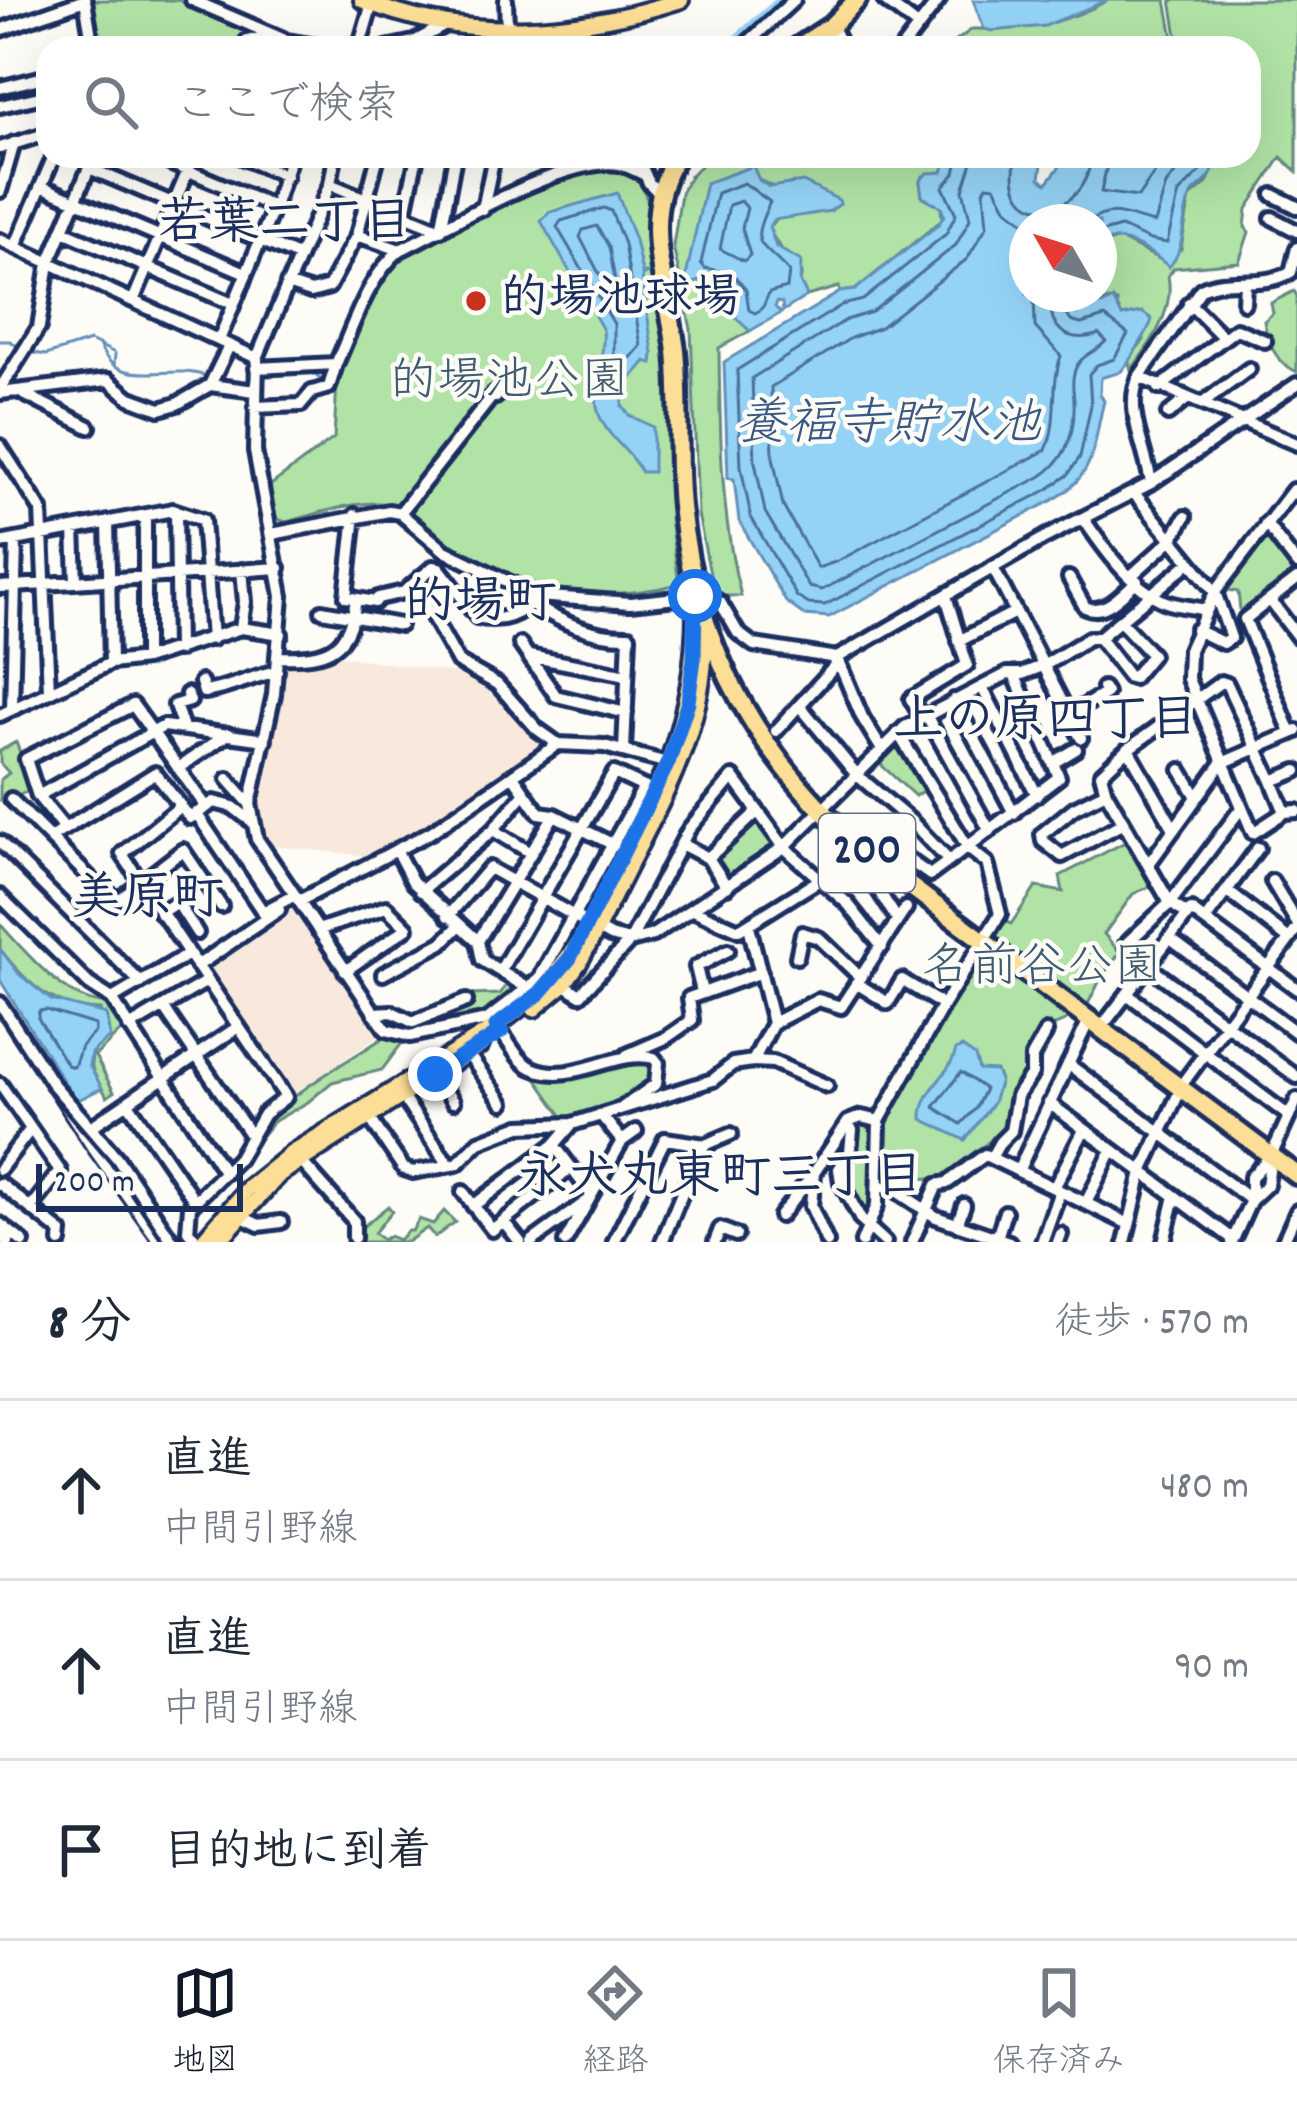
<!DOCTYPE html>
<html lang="ja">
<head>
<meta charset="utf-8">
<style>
  body { margin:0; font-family:Dekko,"Klee One",sans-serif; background:#f2f2f3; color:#1f2937 }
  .compass { position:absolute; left:1009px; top:204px; width:108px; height:108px; border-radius:50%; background:#fff; box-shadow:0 12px 48px #0002; rotate:309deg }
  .scale { position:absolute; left:36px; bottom:30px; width:207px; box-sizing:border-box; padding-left:12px; border:6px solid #1b2f5e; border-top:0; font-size:33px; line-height:42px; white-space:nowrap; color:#1b2f5e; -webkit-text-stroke:9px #fdfcf7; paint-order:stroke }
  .stop { position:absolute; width:36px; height:36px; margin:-27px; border:9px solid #1a73e8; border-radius:50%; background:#fff }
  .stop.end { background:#1a73e8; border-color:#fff; box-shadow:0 3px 12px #0008 }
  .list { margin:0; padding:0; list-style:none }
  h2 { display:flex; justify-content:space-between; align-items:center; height:156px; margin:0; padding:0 48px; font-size:51px }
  h2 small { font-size:39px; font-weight:400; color:#747a83 }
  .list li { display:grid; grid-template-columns:78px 1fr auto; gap:36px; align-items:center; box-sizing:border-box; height:180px; padding:0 48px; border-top:3px solid #e0e1e3 }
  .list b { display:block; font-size:45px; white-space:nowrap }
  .list p { margin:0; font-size:39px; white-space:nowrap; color:#747a83 }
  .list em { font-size:39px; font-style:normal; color:#747a83 }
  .icon { flex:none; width:66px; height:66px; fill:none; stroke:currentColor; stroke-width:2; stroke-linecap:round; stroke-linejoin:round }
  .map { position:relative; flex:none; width:1297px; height:1242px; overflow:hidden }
  .search { position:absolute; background:#fff; box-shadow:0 12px 48px #0002; left:36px; right:36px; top:36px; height:132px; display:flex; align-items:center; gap:30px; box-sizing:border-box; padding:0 42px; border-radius:36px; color:#747a83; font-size:45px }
  .sheet { height:696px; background:#fff }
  nav { display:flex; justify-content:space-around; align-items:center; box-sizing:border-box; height:168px; border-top:3px solid #e0e1e3; background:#fff; font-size:33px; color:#747a83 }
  nav a { display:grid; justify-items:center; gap:6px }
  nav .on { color:#111827 }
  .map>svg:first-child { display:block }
  .built { fill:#f8e9dc }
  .green { fill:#b0e3a5; stroke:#668982; stroke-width:3 }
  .water { fill:#95d3f6; stroke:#6491b9; stroke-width:3 }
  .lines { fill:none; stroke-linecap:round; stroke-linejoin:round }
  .shore { stroke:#4c719b; stroke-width:3 }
  .stream { stroke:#6491b9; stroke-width:3 }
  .river { stroke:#95d3f6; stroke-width:12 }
  .minor-casing { stroke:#1b2f5e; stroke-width:20 }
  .major-casing { stroke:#1b2f5e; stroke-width:22 }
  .highway-casing { stroke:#1b2f5e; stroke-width:26 }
  .minor { stroke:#fdfcf7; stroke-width:10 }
  .major { stroke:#fcde96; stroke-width:14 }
  .highway { stroke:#fcde96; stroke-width:16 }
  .tram { stroke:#1b2f5e; stroke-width:3 }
  .route { stroke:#1a73e8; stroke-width:15 }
  .poi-dot { fill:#c8321e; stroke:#fdfcf7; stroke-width:4.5 }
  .labels { text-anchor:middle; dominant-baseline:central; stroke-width:9; stroke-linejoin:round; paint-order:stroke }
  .shield { fill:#fdfcf7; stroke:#5f6c8c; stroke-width:3 }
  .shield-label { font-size:45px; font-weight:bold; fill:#1b2f5e }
  .poi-label { font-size:48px; font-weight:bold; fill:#1b2f5e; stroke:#fdfcf7; text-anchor:start }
  .park-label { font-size:48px; fill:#405c70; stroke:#fdfcf7 }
  .neighbourhood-label { font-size:51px; font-weight:bold; fill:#1b2f5e; stroke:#fdfcf7 }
  .water-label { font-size:51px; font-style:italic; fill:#3a5884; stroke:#fdfcf7 }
</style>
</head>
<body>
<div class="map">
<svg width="1297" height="1242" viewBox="0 0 1297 1242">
  <rect width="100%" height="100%" fill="#fdfcf7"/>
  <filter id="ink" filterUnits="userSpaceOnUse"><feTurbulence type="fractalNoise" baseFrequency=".00833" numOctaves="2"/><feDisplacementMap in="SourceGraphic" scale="24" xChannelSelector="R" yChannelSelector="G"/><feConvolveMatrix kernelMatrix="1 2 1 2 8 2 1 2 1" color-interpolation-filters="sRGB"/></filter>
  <g filter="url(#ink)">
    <path class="built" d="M327 654 450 672 493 685 550 743 429 830 376 857 270 846 259 824 257 801 276 721 284 661Z
      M289 907 296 909 381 1035 289 1097 204 971 205 965Z"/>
    <path class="green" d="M91 0H179L257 34 243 38 242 48H97Z
      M1108 0H1166L1175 48H947L972 29C1020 30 1066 25 1108 0Z
      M1171 0H1297V172L1281 157 1247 209 1245 227 1249 232 1239 262 1174 268 1168 276C1175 310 1151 344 1131 370L1128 359 1144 340 1142 312 1123 316 1118 313 1117 302 1109 300 1076 312 1079 294H1099V254L1105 243 1120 239 1163 261 1181 249 1190 197 1207 183 1218 156H1249V48H1179Z
      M710 156H948L942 172 923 176 920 182 922 196 941 207 942 220 855 290 840 292 839 287 807 296 800 282 802 273C790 254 775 248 769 227L779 218 830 211 818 189 792 183 775 188 759 180 685 286 699 281 724 282 735 295 736 318 750 331 719 348C720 431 720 515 741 596H725L712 584 698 514 691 329 673 246 681 193 690 176Z
      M606 168 632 173 640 180 648 202 649 253 666 331 671 385 670 518 679 584C596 604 530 593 456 549 435 537 420 511 396 505 362 497 319 514 286 522L277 519 268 487 334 438 337 381 344 359 377 283 400 252 538 185Z
      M1294 291 1297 296V372C1275 362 1268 343 1264 321L1273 313 1271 303Z
      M1264 532H1268L1297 570V576L1241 619 1238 592 1222 589Z
      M16 742 34 790 0 800V780L9 773 0 763V751Z
      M896 744 925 789 915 796 878 762Z
      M756 818 778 843 777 847 727 879 714 859Z
      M1129 840 1153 880 1151 886 1133 894 1104 934 1120 953 1102 976 1088 1004 1069 1019 1049 1028 1035 1043 1029 1072 1010 1099 1011 1116 1006 1127 946 1178 886 1179V1120L979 953 1004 921 1011 924 1036 887 1063 892 1060 876Z
      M0 924C24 950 73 1011 111 1002L125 1027 95 1056 114 1092 107 1097C97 1077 81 1063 100 1044V1010C53 1009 27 984 0 949Z
      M508 983 514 985 516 992 484 1017 406 1030 408 1023 469 1003 470 995 500 994Z
      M384 1037 402 1043 382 1070 332 1082 308 1102 273 1122 255 1144 253 1141C282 1095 340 1067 384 1037Z
      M647 1060 653 1064 654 1078C632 1104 596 1112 564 1118L530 1070 558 1076Z
      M866 1120 873 1122C867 1154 884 1193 864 1219 845 1184 832 1152 866 1120Z
      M388 1206 392 1211 374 1233 383 1240 389 1236 399 1240 407 1231H412L419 1219 433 1224 444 1211 455 1222 435 1237 427 1228 407 1242H359L355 1233Z"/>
    <path class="water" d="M973 0H1108L1045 26 992 31 984 29Z
      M948 156H1043L1040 178 1047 183 1068 156H1218C1210 190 1195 181 1188 203 1181 225 1186 248 1169 267 1156 255 1130 237 1110 240L1099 254V222H1027V294H1079L1078 313 1091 304 1102 305 1113 299 1122 316 1142 312 1152 319C1151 327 1125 369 1120 372 1114 375 1107 375 1101 378L1100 394 1104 401C1092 447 1098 473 1053 500L829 617 804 615 786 602 739 521 734 479 728 478 724 362 840 292 855 290 938 225 944 215 941 207 922 196 920 181 927 173 942 172Z
      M753 166 759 180 769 187 803 182 839 200 840 204 830 211 773 220 769 227 776 247 801 261 800 282 807 296 783 311 782 303 777 302 775 307 781 313 750 331 736 318 735 295 724 282 699 281 684 286 706 183Z
      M617 193 635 240 642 273H648L642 276 653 354 652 364 646 361 624 387 622 406 629 415 653 427V472H641C630 450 610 440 600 417 589 391 606 358 603 330L541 221 550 212Z
      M0 949 20 975 51 1000 106 1014 110 1037 91 1053 89 1065 102 1088 76 1101 0 980Z
      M962 1047 975 1056 979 1070 996 1071 1000 1080 993 1103 965 1140 922 1119C921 1089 950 1077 956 1050Z"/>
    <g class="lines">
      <path class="shore" d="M959 156 955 173 943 187 956 214 946 234 863 300 842 305 737 370 741 467 751 517 797 597 809 604 825 605 1047 490 1068 475 1080 457 1091 405 1089 374 1097 365 1114 359 1128 334 1105 317 1081 324 1071 321 1065 312 1067 294
        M974 156 963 190 970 219 956 245 872 312 846 320 752 378 755 462 765 512 809 587 822 590 1040 477C1066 461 1075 433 1074 402 1074 392 1071 384 1074 373 1079 354 1096 353 1106 341L1099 334C1067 345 1046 328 1052 294
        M1016 156C1000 230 1086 222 1091 156
        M1109 156 1101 192 1138 197 1166 156
        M744 183 770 202C748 247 760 240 789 272L787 288 769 293 762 309 755 313 749 310 746 290 733 274 705 268 701 263 717 193Z
        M741 201 747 208 742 228 750 255 744 261 720 249 729 205Z
        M604 208 611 211 624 244 641 346 621 369 614 365V324L557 227 561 221Z
        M1089 222C1115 204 1129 219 1155 223L1166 185 1189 156
        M1027 224 1007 209 995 186 987 185 984 191 987 226 967 259 881 327 851 338 771 387 773 457 783 506 818 568 838 561 1046 450C1059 420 1050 387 1061 356L1035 327 1034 294
        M597 226 609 247 615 280 611 286 604 283 580 237 583 230Z
        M1099 233 1121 227 1150 240 1167 243 1179 193 1202 170 1204 156
        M46 1010 95 1025V1032L81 1046 74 1067 67 1065 38 1018 39 1011Z
        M961 1072 985 1089 976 1108 961 1124 934 1107Z"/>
      <path class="stream" d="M0 341H10L20 348
        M99 344C117 393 169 362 205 376
        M29 352 46 355 90 341 115 353 114 366
        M309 370 325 383"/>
      <path class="river" d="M729 48 783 0"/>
      <defs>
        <path id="minor" d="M85 0 93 48
          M192 0 283 39
          M506 0 507 30
          M884 0 919 27
          M545 28 561 48
          M0 30 85 0
          M835 33 841 45 838 48
          M247 41 263 37 329 48
          M359 48 373 0
          M386 48 414 42 447 24
          M742 48 794 0
          M902 48 939 0
          M0 88 48 76
          M0 106 48 95
          M0 148 48 133
          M153 156 274 207
          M239 156 286 176
          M335 156 330 184 257 358 255 451 282 596 274 694 250 804 257 839 386 1030 410 1036 487 1020C507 1031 512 1058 532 1068 572 1086 616 1048 654 1058L658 1063 656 1084 623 1107
          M637 156 649 183 663 197
          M89 168 298 256
          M330 184 441 230 455 156
          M41 186 246 273
          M0 191 14 143
          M1273 195 1297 207
          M483 209 494 156
          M405 212 417 156
          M1272 218 1297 231
          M63 231 233 304
          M357 235 378 156
          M0 240 257 358
          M15 247 54 156
          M287 284 311 292 329 287 357 235 400 250
          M133 301 194 156
          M1189 303 1224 338
          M1244 303 1245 283
          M219 340 274 207 291 156
          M256 368 336 364C354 325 367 278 400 250 449 226 567 155 619 164 628 166 637 171 645 175
          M1139 377 1297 444
          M210 385 255 391
          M1159 388 1236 329 1265 341
          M0 389 39 327 49 263 94 156
          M20 392 89 427
          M0 393 108 380 130 398 160 409 177 404 210 385 229 346
          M1203 403 1249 369
          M255 407 301 405 312 392 329 387 336 364
          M1168 414 1188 398
          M0 446 41 510 49 691
          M1151 483C1146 448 1124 410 1139 377L1201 289C1230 275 1262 289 1291 272L1297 248
          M1134 493 1215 592 1293 490 1297 495
          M176 511 178 650
          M400 513 494 394 496 397
          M355 515 346 597 375 602 378 598 404 592 433 567 439 568 477 617C500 623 522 616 537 596
          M145 516V659
          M1083 518C1104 549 1131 588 1166 602 1177 606 1192 607 1205 610
          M108 522 111 663
          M1266 524 1297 564
          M74 529 76 581
          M272 534 389 511 400 513 445 551 537 596 630 603 695 596 720 602 738 633 754 645 837 658 1046 537 1151 483 1297 384
          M0 543 173 510 203 520 212 639
          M993 568 1081 738
          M1131 576 1172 539 1185 517
          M1069 578 1085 607C1105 616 1122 594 1137 581
          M415 585 458 662 497 684 537 729 558 744
          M0 587 279 568
          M1215 592 1189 650 1188 679 1253 833 1285 812 1297 811
          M1270 600 1297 636
          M531 604C562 622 592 637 629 636L624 750
          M322 611 400 625
          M241 628 245 602 242 570
          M1196 630 1223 643 1231 638 1215 592
          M1099 638 1129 677 1133 678 1152 655 1121 622
          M959 641 1015 612
          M520 644 556 696 626 713
          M529 656 627 675
          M278 657C329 659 349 650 356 599
          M837 658 862 717 882 750
          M201 682 204 692C228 689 253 676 277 671
          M982 687 1037 795
          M954 700 1014 813
          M800 706 857 775 911 821 949 861 1059 777 1014 674
          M12 709 16 540
          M0 715 111 663 145 659 241 628 281 634
          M926 715 990 831
          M1069 715 1106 693 1103 688
          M922 718 911 699 967 665 946 596
          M183 728 175 705 190 701 187 694
          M776 731 835 666 837 658
          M1291 733 1245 619 1297 579
          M1128 749 1174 829
          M1053 763 1076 749
          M184 764 228 734
          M1181 770 1197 797
          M513 776 539 813 554 815 616 846
          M228 779 250 804
          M1272 781 1285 812
          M1106 792 1074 808 1042 834 1043 841 1062 856 1123 823
          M38 796 164 726 265 740
          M11 799 50 838
          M181 806 122 854 286 1097 264 1114 238 1159 190 1206 188 1231 199 1242
          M196 813 263 912 295 895
          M911 821 886 844 930 875 949 861
          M65 829 38 796 26 759 133 705 205 805
          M493 830 531 853
          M0 842 141 983
          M681 844 708 858 727 887
          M396 850 413 882 478 941 482 960 529 989
          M708 858 758 811
          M1148 865 1222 763 1297 731
          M1272 881 1297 923
          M421 891 493 830 523 795
          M1227 891 1289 939
          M0 896 89 984 112 999 225 1173
          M299 901 431 832 558 744 604 746 675 765
          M221 906 183 850 120 899 104 892 50 838 155 773 190 818 214 802 233 807 251 821
          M693 910 739 930 821 879 843 855 873 882 897 919
          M160 913 177 902 197 933
          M1187 914 1170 903 1106 792 1101 774 1128 749 1221 682 1227 684 1272 781 1297 771
          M448 916 489 868 610 936 630 941 653 935 784 847 905 727 1007 674H1022L1045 665 1089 638H1099L1190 562
          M1205 920 1258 848
          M749 926 773 1023
          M318 930 386 907 407 928 345 971
          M1169 938 1297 1033
          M478 941 554 815
          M1126 944 1170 903 1242 807
          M797 957 802 933 819 938 860 977
          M197 966 279 910
          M1148 966 1297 1077
          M500 971 614 773 648 789
          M383 974 442 943 459 926
          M856 983 888 1003 902 980 943 1005
          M564 984 580 995 630 941 689 829 733 777 784 847 848 904 882 947
          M702 992 696 967 728 950
          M1127 994 1289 1116
          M112 999 189 954
          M0 1003 52 1083 117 1158 173 1242
          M164 1008 249 1133
          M374 1013 392 1012 413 1022 466 1001
          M487 1020 539 979 644 787
          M129 1027 207 981
          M1101 1028 1191 910 1297 989
          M468 1054 503 1103
          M627 1055 666 1038 692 1020 689 998 761 972
          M753 1061 773 1062 827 1086
          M1068 1064 1251 1200
          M435 1074 453 1102
          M0 1084 60 1171 31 1208
          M401 1095 449 1165
          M128 1103 195 1201
          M1049 1103 1233 1239
          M367 1114 404 1169 413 1172 457 1164 479 1142 520 1126 572 1124 554 1145 591 1194
          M601 1115 622 1141
          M572 1124 713 1080 733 1064 753 1061 773 1023 818 1000 841 1007 906 908
          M91 1127 238 1027
          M852 1130 850 1152 839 1169 841 1182 861 1220 885 1242
          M991 1158 1000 1142 1011 1131 1017 1096 1032 1074V1057L1046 1032
          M299 1159 354 1221V1238
          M0 1169 30 1130
          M1018 1171 1089 1020
          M0 1184 61 1232 60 1242
          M879 1186 892 1188 936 1217 1009 1242
          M1054 1188 1084 1130
          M463 1192 492 1230 571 1168
          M1251 1200 1267 1185 1271 1157
          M1086 1203 1112 1150
          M473 1206 554 1145
          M236 1214 259 1225 281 1222
          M780 1216 812 1176
          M504 1222 520 1242
          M0 1224 23 1242
          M957 1225 964 1205
          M0 1236 8 1242
          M997 1238 1005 1212
          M531 1242 586 1202
          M565 1242 622 1141 636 1131
          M614 1242 665 1139 705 1145
          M662 1242 697 1156 705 1145 731 1134
          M715 1242 720 1229 736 1235
          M827 1242 811 1206 814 1173 848 1122 861 1117 879 1121
          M862 1242 877 1205 879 1121 943 1005 1000 914 987 863 969 849 898 733
          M912 1242 937 1185 947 1183 985 1155 1129 1224
          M1042 1242 1060 1191
          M1058 1242 1061 1234
          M1125 1242 1142 1172 1185 1080 1297 929
          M1164 1242 1175 1196
          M1232 1242 1251 1200V1177L1271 1156 1297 1099
          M1283 1242 1297 1211"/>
        <path id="major" d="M362 0C464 43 578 33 681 0
          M534 1009 564 984 579 963C597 931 613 897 630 864 668 790 710 713 704 627
          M201 1242 248 1188 293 1152 497 1026 540 993 580 941 668 763C687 708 696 659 695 601
          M218 1242 280 1174 481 1045"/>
        <path id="highway" d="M797 48 831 26 857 0
          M677 156C637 219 668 284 676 351 681 402 676 454 681 506 696 652 761 762 871 857L1297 1175"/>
      </defs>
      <use href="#minor" class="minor-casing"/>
      <use href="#major" class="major-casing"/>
      <use href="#highway" class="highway-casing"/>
      <use href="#minor" class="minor"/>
      <use href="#major" class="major"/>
      <use href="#highway" class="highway"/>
      <path class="tram" d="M0 1017 85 1148 152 1242"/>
    </g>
  </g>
  <g class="lines" filter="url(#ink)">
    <path class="route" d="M435 1074 502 1031 496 1026 540 993 570 958 668 763 688 702 694 659 695 596"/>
  </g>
  <circle class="poi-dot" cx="476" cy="301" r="12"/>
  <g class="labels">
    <rect class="shield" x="819" y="814" width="96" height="78" rx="9"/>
    <g class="shield-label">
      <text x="867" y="853">200</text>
    </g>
    <g class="poi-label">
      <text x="500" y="301">的場池球場</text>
    </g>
    <g class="park-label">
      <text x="509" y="384">的場池公園</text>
      <text x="1042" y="970">名前谷公園</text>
    </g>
    <g class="neighbourhood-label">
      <text x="285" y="227">若葉二丁目</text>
      <text x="480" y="606">的場町</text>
      <text x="1046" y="724">上の原四丁目</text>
      <text x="147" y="902">美原町</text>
      <text x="720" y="1181">永犬丸東町三丁目</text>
    </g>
    <g class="water-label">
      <text x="888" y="428">養福寺貯水池</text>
    </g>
  </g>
</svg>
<svg class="compass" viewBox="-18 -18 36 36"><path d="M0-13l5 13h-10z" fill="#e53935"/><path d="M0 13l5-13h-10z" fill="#747a83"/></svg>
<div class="scale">200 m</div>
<div class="stop" style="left:695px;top:596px"></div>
<div class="stop end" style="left:435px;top:1074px"></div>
<div class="search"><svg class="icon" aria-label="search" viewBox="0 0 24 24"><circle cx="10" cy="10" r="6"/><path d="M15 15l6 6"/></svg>ここで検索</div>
</div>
<section class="sheet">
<h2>8 分<small>徒歩 · 570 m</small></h2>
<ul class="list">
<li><svg class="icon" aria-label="ahead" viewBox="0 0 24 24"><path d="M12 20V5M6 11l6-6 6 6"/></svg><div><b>直進</b><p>中間引野線</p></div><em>480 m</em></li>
<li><svg class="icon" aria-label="ahead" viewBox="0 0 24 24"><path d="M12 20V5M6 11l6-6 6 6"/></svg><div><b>直進</b><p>中間引野線</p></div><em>90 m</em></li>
<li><svg class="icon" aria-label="arrive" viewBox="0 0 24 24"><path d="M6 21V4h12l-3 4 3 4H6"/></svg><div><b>目的地に到着</b></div></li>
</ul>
</section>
<nav>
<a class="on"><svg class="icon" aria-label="map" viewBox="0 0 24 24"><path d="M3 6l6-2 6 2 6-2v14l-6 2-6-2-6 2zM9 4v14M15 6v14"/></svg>地図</a>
<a><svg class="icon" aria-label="directions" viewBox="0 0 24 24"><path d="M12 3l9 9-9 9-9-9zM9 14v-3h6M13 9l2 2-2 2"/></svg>経路</a>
<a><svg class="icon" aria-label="saved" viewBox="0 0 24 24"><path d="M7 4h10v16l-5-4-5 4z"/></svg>保存済み</a>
</nav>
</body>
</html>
